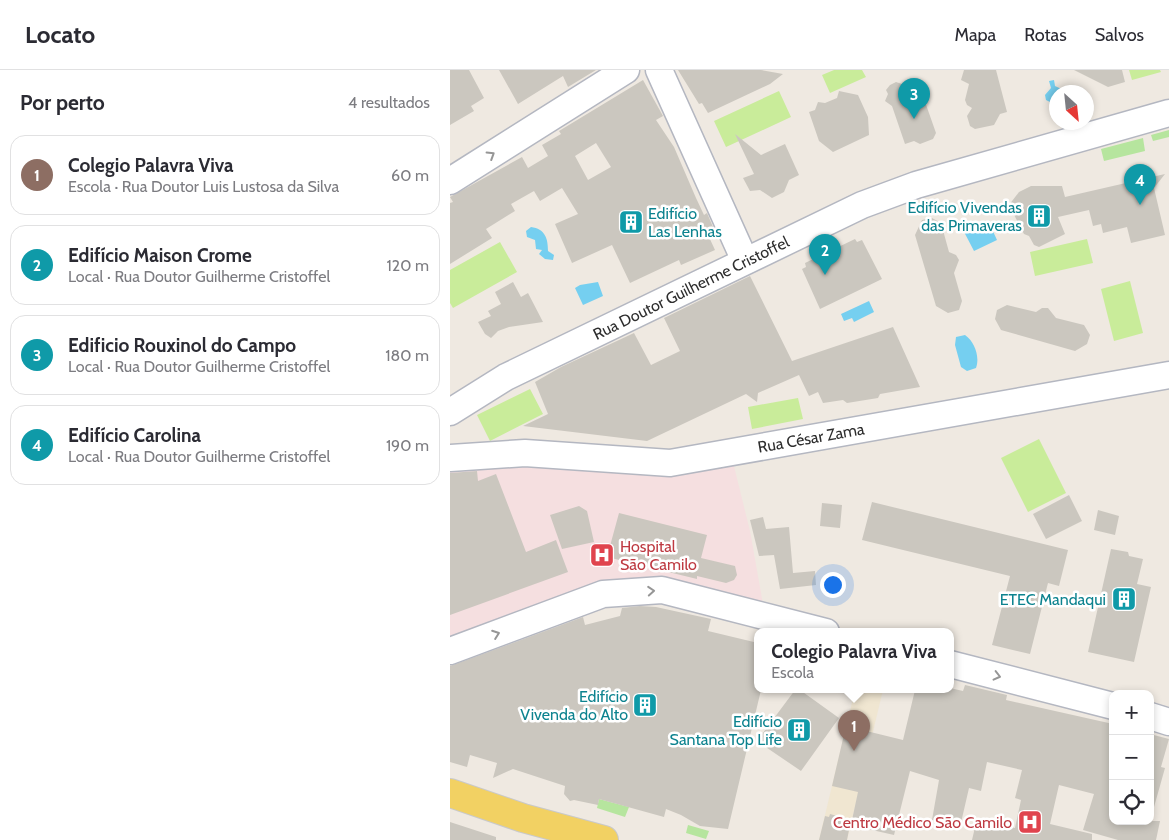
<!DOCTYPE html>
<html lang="pt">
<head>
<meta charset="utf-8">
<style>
  body { margin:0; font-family:Cabin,sans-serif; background:#f2f2f3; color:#2b2b33 }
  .controls { position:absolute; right:15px; bottom:15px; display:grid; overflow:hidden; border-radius:10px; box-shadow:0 2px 8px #0003 }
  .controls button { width:45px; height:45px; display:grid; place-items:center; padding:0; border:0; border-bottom:1px solid #e1e1e2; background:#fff; color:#2b2b33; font:25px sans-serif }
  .compass { position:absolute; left:599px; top:15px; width:45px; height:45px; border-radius:50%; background:#fff; box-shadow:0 2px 8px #0003; rotate:153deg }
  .you { position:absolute; left:382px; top:514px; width:18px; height:18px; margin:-12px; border:4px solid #fff; border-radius:50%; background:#1a73e8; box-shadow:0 0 0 8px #1a73e833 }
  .badge { display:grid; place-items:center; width:32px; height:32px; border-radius:50%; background:#4264fb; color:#fff; font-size:16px; font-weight:700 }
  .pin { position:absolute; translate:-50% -41px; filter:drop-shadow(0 1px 2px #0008) }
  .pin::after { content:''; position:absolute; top:26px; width:18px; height:15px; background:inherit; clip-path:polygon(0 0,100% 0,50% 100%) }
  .popup { position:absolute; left:304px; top:558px; width:200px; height:65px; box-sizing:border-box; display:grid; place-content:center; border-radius:10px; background:#fff; filter:drop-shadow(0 1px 4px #0005); font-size:16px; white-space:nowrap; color:#7c7c81 }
  .popup b { font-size:19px; color:#2b2b33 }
  .popup::after { content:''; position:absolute; left:50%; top:100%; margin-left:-10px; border:10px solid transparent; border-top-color:#fff }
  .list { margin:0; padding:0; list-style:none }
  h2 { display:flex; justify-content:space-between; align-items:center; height:65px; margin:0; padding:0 20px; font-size:21px }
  h2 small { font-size:16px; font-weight:400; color:#7c7c81 }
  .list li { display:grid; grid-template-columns:32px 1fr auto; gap:15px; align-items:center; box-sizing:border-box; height:80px; margin:0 10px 10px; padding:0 10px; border:1px solid #e1e1e2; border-radius:15px }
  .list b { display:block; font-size:19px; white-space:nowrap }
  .list p { margin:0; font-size:16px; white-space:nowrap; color:#7c7c81 }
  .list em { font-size:16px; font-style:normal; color:#7c7c81 }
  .icon { flex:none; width:28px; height:28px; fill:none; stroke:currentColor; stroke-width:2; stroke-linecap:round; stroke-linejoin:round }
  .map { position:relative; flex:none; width:719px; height:770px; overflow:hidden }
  header { display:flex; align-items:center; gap:30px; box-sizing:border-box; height:70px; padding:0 25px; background:#fff; border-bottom:1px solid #e1e1e2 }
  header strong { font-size:24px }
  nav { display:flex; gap:28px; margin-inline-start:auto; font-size:18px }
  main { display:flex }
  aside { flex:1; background:#fff }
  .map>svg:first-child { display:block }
  .education { fill:#f0e6d1 }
  .medical { fill:#f5dfe0 }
  .green { fill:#b6e59e }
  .pitch { fill:#c9ec9a }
  .water { fill:#75cff0 }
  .building { fill:#cbc7bf; fill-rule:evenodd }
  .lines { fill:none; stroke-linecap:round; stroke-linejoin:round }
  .minor-casing { stroke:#b4b7c1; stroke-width:29 }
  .major-casing { stroke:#c9c9c9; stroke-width:30 }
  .minor { stroke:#fff; stroke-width:26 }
  .major { stroke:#f2d163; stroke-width:28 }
  .oneway { stroke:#969696 }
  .labels { text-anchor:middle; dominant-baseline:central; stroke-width:5; stroke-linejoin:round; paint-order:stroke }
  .culture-label { font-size:16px; fill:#0d838f; stroke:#fff; text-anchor:end }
  .street-label { font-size:16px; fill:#2e2e2e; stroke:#fff }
  .health-label { font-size:16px; fill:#be3a42; stroke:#fff; text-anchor:start }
</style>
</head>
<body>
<header>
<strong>Locato</strong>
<nav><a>Mapa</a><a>Rotas</a><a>Salvos</a></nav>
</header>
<main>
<aside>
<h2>Por perto<small>4 resultados</small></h2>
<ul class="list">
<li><span class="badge" style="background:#8d6e63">1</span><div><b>Colegio Palavra Viva</b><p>Escola · Rua Doutor Luis Lustosa da Silva</p></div><em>60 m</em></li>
<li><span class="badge" style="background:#0f9aa8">2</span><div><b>Edifício Maison Crome</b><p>Local · Rua Doutor Guilherme Cristoffel</p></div><em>120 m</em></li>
<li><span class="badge" style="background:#0f9aa8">3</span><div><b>Edificio Rouxinol do Campo</b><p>Local · Rua Doutor Guilherme Cristoffel</p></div><em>180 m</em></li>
<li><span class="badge" style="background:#0f9aa8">4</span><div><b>Edifício Carolina</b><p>Local · Rua Doutor Guilherme Cristoffel</p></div><em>190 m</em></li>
</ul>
</aside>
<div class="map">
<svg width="719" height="770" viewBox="0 0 719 770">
  <rect width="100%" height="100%" fill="#efe9e1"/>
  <path class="education" d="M405 620H433L397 770H369Z"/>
  <path class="medical" d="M283 392 300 461 313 534 209 510 0 570V395Z"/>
  <path class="green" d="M719 60V67L703 71 701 65Z
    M693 68 695 81 654 91 651 79Z
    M149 729 179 737 175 747 147 738Z
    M238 755 259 761 256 769 236 763Z"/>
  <path class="pitch" d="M384 0H412L416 7 380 23 372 5Z
    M679 0H710L711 2 682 10Z
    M329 21 341 47 276 77 264 51Z
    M637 169 643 193 585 206 580 182Z
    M50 172 67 202 3 238 0 233V200Z
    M680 211 693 263 664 271 651 219Z
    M80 319 93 344 40 371 27 345Z
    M348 328 353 349 302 359 298 337Z
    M589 369 616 423 578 442 551 388Z"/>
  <path class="water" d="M604 10 605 16 618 22H606V35L596 30 595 25 601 18 599 11Z
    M524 152 529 163 541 157 547 170 524 181 512 158Z
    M81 157C95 159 98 168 98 181L104 185 103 190 95 189 89 184 92 180 86 179 85 170 77 167 76 161Z
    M148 212 153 226 133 235 125 218 130 215Z
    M419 231 424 242 404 252 402 248 394 251 391 244Z
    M515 265C525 272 530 287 526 298L517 301 511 297 505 275 506 267Z"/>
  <path class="building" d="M0 0H19L34 28 21 36 24 41 0 55Z
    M49 0H146L118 17 113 6 68 34Z
    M228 0H311L333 4 320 14 258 43 252 33 249 34Z
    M514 0H546L557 42 550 44 544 55 525 59 520 56 517 46 522 38 517 35 515 30 519 14 511 10Z
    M624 0H672L675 12 658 17Z
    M467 9 486 63 483 69 470 74 464 71 455 74 442 36 435 31 438 24 436 20 440 15 446 12 452 14Z
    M193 10 213 46 206 50 224 77 246 128 254 145 257 143 266 164 259 167 265 180 231 195 229 190 180 213 162 175 122 193 105 154 128 144 112 118 90 131 84 121 61 134 65 141 36 159 42 168 0 194V133L3 132 0 127 72 87 78 98 98 86 92 75 111 64 109 61ZM146 73 161 97 138 110 125 86Z
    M389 21 408 25 418 47 419 65 383 82 369 71 359 42 365 40 368 32 375 33 387 28Z
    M285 64 311 85 335 74 349 105 339 110 334 122 322 128 310 120 300 121 293 108 304 104Z
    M715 104 704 118 715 165 681 173 677 157 653 163 651 154 643 156 639 140 608 147 615 164 589 177 584 175 579 166 574 164 559 135 569 122 581 116H612L615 127Z
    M482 148 491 153 499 182 506 185 509 190 504 203 512 231 509 240 498 243 486 236 465 165 472 150Z
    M405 169 407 172 412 170 432 209 370 239 352 199 356 197 355 193Z
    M300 206 342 291 443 257 470 317 430 324 428 328 397 333 393 330 373 333 368 322 359 326 349 305 308 323 307 332 296 324 197 371 73 356 98 344 85 312 111 297 184 263 201 295 230 281 214 248Z
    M63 212 71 227 78 223 93 252 59 257 48 261 41 268 35 264 28 252 41 246 38 241 51 234 45 222Z
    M557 235 586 242 592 238H598L606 248 634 255 640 265 637 274 625 281 551 260 545 249 547 240Z
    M27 401 28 411 46 404 76 482 106 470 118 502 0 545V403Z
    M619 425 632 451 596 469 583 444Z
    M422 432 618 480 609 516 598 513 580 584 542 575 560 506 412 470Z
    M372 433 392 435 390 458 370 456Z
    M129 436 137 441 144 472 112 479 100 445Z
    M648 440 669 446 665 465 644 460Z
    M169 443 257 465 251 488 285 496 287 505 284 510 276 513 247 506V509L157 487Z
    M313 447 316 459 339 457 343 503 365 501 366 515 330 519 324 485 309 486 300 450Z
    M661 479 678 482 679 486 693 489 687 514 701 517 684 592 638 582Z
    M190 536 206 537 261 549 258 561 308 573V620H311L278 759 250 756 231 745 216 739 214 747 149 729 148 735 124 730 120 731 114 724 115 716 63 699 43 708 47 693 20 685 17 697 0 692V596L133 547 135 555 170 546 172 538Z
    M515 615 557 625 556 630 663 654 660 683H663V751H710L706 770H668L633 760 644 724 609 715 600 754 642 764V770H522L527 749 565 758 571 730 565 728 572 700 537 692 531 721 519 718 510 757 482 750 489 710 460 701 444 765 400 755 397 770H369L375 746 379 747 380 744 402 750 408 722 382 716 396 656 453 670 465 620H500V618L513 621Z
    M345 620H350L389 648 351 701 307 671Z
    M700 664 719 669 711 697 715 698 704 737H700Z
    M0 752 46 767V770H0Z"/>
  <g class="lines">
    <defs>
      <path id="minor" d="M209 0 295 191
        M0 111 176 0
        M0 342 56 307 412 135 466 115 719 43
        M0 388 75 383 220 393 719 305
        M0 581 153 524 212 520 376 562
        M500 594 663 636
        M700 646 719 652"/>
      <path id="major" d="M0 723 73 748 154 770"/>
    </defs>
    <use href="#minor" class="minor-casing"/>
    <use href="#major" class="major-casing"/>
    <use href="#minor" class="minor"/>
    <use href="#major" class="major"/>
  </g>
  <defs><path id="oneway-chevron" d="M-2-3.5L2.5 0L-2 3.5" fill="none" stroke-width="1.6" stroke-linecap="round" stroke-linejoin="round" transform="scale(1.25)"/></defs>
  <g class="oneway">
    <use href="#oneway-chevron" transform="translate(41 85) rotate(-32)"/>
    <use href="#oneway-chevron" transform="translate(201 521) rotate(-4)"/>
    <use href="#oneway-chevron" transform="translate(46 564) rotate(-20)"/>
    <use href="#oneway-chevron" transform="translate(547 606) rotate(14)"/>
  </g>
  <defs>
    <symbol id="building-square" viewBox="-11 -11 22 22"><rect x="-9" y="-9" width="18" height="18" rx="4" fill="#0f9aa8" stroke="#fff"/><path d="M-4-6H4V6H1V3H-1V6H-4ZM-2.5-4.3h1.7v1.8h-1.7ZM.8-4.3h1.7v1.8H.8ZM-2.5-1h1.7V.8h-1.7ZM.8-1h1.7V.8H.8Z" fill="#fff"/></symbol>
    <symbol id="hospital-square" viewBox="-11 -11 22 22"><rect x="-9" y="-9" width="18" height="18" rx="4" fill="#e0444e" stroke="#fff"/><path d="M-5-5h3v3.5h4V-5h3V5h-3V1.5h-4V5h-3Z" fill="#fff"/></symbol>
  </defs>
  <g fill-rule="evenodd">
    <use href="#building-square" x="575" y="132" width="28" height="28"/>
    <use href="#building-square" x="167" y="138" width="28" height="28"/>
    <use href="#hospital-square" x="138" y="471" width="28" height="28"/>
    <use href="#building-square" x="660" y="515" width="28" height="28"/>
    <use href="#building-square" x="181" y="621" width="28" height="28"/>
    <use href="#building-square" x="335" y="646" width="28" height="28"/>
    <use href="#hospital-square" x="566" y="738" width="28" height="28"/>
  </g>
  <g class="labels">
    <g class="culture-label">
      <text x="572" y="137">Edifício Vivendas<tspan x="572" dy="18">das Primaveras</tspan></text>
      <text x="198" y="143" text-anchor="start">Edifício<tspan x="198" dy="18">Las Lenhas</tspan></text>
      <text x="656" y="529">ETEC Mandaqui</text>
      <text x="178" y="626">Edifício<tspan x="178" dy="18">Vivenda do Alto</tspan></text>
      <text x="332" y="651">Edifício<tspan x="332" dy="18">Santana Top Life</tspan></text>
    </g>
    <g class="street-label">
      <text transform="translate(241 218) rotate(-26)">Rua Doutor Guilherme Cristoffel</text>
      <text transform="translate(361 368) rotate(-10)">Rua César Zama</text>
    </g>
    <g class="health-label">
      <text x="170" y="476">Hospital<tspan x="170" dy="18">São Camilo</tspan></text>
      <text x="562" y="752" text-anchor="end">Centro Médico São Camilo</text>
    </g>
  </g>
</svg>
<div class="controls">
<button>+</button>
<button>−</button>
<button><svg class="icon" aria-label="locate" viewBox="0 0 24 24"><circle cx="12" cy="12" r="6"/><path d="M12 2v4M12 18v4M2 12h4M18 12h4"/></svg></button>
</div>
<svg class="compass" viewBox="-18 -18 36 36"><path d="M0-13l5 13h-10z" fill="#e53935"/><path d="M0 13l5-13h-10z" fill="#7c7c81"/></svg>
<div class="you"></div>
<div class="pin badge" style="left:404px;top:681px;background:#8d6e63">1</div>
<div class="popup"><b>Colegio Palavra Viva</b>Escola</div>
<div class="pin badge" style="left:375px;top:205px;background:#0f9aa8">2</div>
<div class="pin badge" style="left:464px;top:49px;background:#0f9aa8">3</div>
<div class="pin badge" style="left:690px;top:135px;background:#0f9aa8">4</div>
</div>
</main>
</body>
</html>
